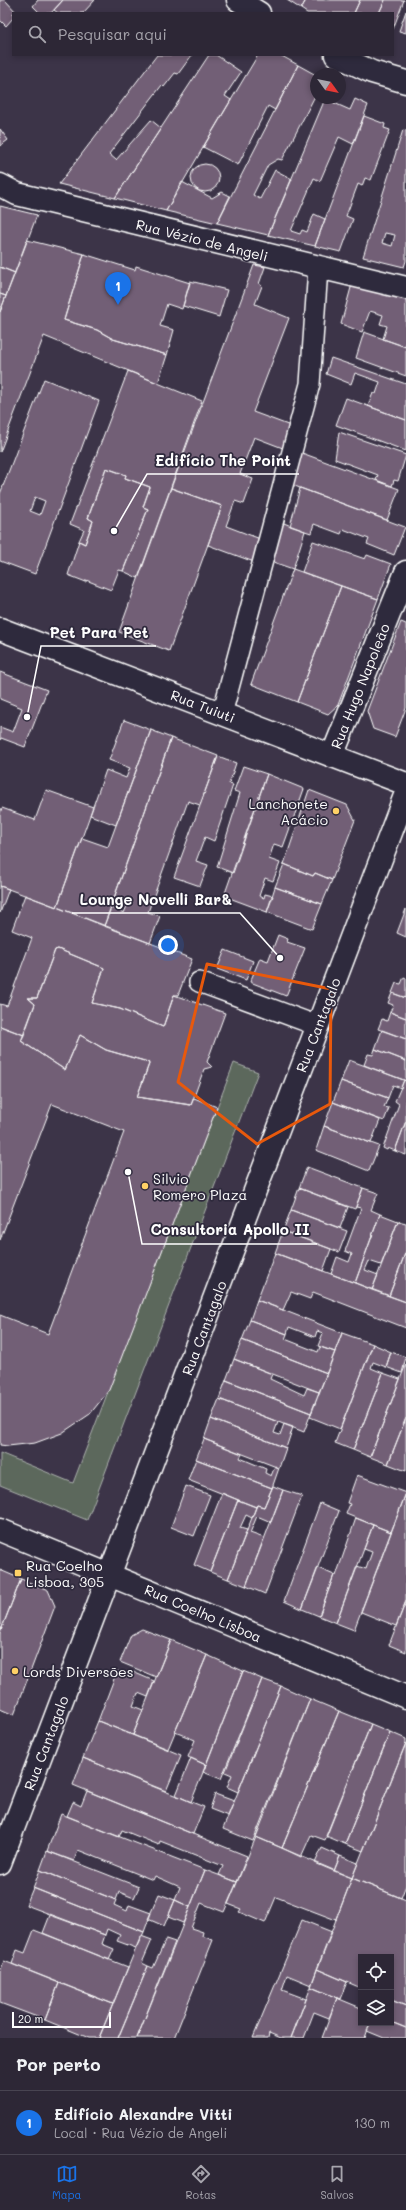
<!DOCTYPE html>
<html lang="pt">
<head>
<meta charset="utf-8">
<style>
  body { margin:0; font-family:Mali,sans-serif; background:#393342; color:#f1f3f6 }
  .controls { position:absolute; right:12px; bottom:12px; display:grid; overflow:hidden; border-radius:0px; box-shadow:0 2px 6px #0003 }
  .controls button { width:36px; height:36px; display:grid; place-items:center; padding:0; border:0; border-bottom:1px solid #484451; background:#2d2736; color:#f1f3f6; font:20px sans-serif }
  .compass { position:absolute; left:310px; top:68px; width:36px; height:36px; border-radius:50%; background:#2d2736; box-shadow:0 2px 6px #0003; rotate:123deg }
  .scale { position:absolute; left:12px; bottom:10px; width:99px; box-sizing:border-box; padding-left:4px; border:2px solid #fff; border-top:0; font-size:11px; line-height:14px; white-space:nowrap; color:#fff; -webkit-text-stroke:3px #2f2a3d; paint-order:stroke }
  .you { position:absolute; left:168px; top:945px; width:14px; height:14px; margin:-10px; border:3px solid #fff; border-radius:50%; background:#1a73e8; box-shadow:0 0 0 6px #1a73e833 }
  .badge { display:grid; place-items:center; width:26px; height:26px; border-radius:50%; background:#1a73e8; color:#fff; font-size:13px; font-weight:700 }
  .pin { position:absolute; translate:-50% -33px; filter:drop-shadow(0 1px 2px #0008) }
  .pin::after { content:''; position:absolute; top:21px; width:14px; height:12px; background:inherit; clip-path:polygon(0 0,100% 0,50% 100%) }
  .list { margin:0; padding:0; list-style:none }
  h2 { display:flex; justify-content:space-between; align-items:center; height:52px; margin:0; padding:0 16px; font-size:17px }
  h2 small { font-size:13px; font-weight:400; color:#a7a5ad }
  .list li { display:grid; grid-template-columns:26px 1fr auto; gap:12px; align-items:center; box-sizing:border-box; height:64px; padding:0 16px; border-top:1px solid #484451 }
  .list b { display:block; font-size:15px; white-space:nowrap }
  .list p { margin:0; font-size:13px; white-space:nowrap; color:#a7a5ad }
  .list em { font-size:13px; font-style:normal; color:#a7a5ad }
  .icon { flex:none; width:22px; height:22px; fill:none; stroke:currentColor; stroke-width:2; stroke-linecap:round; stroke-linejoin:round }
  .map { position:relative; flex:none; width:406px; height:2038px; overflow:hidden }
  .search { position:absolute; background:#2d2736; box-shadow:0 2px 6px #0003; left:12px; right:12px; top:12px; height:44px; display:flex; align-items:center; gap:10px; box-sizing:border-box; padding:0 14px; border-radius:0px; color:#a7a5ad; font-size:15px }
  .sheet { height:116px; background:#2d2736 }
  nav { display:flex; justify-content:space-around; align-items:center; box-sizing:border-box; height:56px; border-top:1px solid #484451; background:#2d2736; font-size:11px; color:#a7a5ad }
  nav a { display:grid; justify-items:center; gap:2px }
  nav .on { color:#1a73e8 }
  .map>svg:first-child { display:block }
  .green { fill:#5b675c; stroke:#adb3ae }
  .building { fill:#725e76; stroke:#fff; fill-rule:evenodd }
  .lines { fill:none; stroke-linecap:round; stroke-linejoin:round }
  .service-casing { stroke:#fff; stroke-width:22 }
  .minor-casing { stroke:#fff; stroke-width:25 }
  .tertiary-casing { stroke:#fff; stroke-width:25 }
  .secondary-casing { stroke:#fff; stroke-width:25 }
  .service { stroke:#2f2a3d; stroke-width:19 }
  .minor { stroke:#2f2a3d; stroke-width:22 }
  .tertiary { stroke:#2f2a3d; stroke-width:22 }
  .secondary { stroke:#2f2a3d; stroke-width:22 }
  .marked { fill:none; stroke:#e8590c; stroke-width:3; stroke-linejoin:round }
  .poi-dot { fill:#ffd166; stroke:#2f2a3d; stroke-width:1.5 }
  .labels { text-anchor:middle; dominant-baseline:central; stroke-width:3.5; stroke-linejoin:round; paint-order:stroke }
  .street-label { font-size:14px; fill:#fff; stroke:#2f2a3d }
  .poi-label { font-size:14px; fill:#fff; stroke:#2f2a3d; text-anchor:start }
  .leader { fill:none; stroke:#fff; stroke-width:1.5 }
  .callout-dot { fill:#fff; stroke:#2f2a3d; stroke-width:1.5 }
  .callout-label { font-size:15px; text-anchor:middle; font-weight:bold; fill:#fff; stroke:#2f2a3d; stroke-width:3.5; stroke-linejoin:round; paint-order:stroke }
</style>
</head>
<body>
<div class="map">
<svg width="406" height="2038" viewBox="0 0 406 2038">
  <rect width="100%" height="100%" fill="#3c3448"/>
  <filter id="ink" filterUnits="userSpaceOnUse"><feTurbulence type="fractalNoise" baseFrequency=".025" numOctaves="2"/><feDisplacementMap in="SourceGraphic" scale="8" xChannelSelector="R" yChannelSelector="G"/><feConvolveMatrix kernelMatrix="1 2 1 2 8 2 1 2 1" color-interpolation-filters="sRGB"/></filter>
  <g filter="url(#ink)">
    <path class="green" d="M234 1063 258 1072 87 1520 0 1485V1453L73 1483Z"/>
    <path class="building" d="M0 0H5L17 13H13V18L6 26 0 20Z
      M38 0H63L51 13H40L33 6Z
      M63 0H95L83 13H58L54 10Z
      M287 0H306L301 9Z
      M306 0H360L354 13H307L301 9Z
      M360 0H385L379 13H354Z
      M385 0H404L393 29V13H379Z
      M406 11V33L399 31Z
      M157 55H192L178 74 175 73 164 87 162 85 109 154 116 160 151 120 161 128 115 198 59 184Z
      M209 55H216L241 72 225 96 231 100 166 211 115 198Z
      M258 55H280L298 65 275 110 268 106 238 165 203 147Z
      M298 65 316 75V87L314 91 316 94 282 160 278 159 268 165 253 195 260 199 275 170 292 179 268 235 217 223Z
      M325 99 350 110 355 99 368 105 353 144 339 137 320 181 314 178 291 231 300 234 302 230 307 232 314 214 325 219 315 246 268 235Z
      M364 116 385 124 384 128 390 130 371 180 365 178 362 186 358 184 346 216 353 219 341 252 315 246Z
      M0 129 8 140 0 146Z
      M403 130 406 131V261L404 267 363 257ZM385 233 395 235 392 246 382 243Z
      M191 178a14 14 0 1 1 28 0a14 14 0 1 1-28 0Z
      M182 182 212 198 222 192 230 196 217 223 166 211Z
      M0 206 37 215 15 273 0 267Z
      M27 240 84 254 64 320 97 330 113 339 167 355 158 383 44 336 0 452V312Z
      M84 254 135 270 136 266 190 283 182 309 167 304 160 326 174 330 167 355 113 339 97 330 64 320Z
      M254 265 265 267 259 284 262 286 255 304 289 318 253 412 296 428 288 450 254 437 240 474 253 479 244 504 235 501 226 526 263 540 254 562 208 545 222 506 171 488Z
      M0 267 15 273 6 296 0 294Z
      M190 281 227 290 219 317 183 306Z
      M352 284 406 295V347L383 339 387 326 380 324 383 315 370 311 362 332 341 324Z
      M0 294 6 296 0 312Z
      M364 332 406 347V376L356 358Z
      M331 358 406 384V420L368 406 373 393 376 394 380 382 355 373 351 384 326 374Z
      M128 371 202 401 138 578 123 571 148 509 143 507 150 487 125 478 126 475 106 468 88 518 93 521 85 544 79 541 84 530 70 524Z
      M44 379 99 401 35 574 0 561V494ZM35 497 45 501 40 515 30 511Z
      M346 398 406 420V451L336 425Z
      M339 432 406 455 398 481 394 480 392 486 376 480 378 475 335 459Z
      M302 453 399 489 387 520 292 485Z
      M106 468 126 475 125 478 150 487 143 507 148 509 123 571 119 570 111 590 86 580V582L68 575 79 541 85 544 93 521 88 518Z
      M171 488 222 506 169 651 119 632Z
      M300 488 405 527 394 555 367 544 369 539 343 529 341 534 314 524 311 533 290 526Z
      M281 522 305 531 293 569 270 561Z
      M313 541 365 559 367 555 391 564 378 599 302 572Z
      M293 569 341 586 297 702 251 684Z
      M341 586 378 599 338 705 328 714 297 702Z
      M401 622 406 624V708L395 737 373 729 367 711Z
      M0 672 47 690 25 747 1 738 0 740V727L13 732 22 708 0 699Z
      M124 720 151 730 116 825 90 815 106 770 126 778 130 768 109 760Z
      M151 730 171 738 104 926 57 907 82 838 108 847Z
      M171 738 218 756 200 805 188 801 148 912 160 916 150 943 104 926 111 908 124 913 127 906 113 901Z
      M218 756 236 763 229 784 233 785 214 841 205 837 196 861 208 865 200 886 174 877Z
      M243 766 267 774 233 873 217 867 240 793 234 791Z
      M267 774 304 789 283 847 274 844 269 859 280 863 273 881 265 878 259 896 264 898 265 894 273 896 267 912 224 896Z
      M46 790 93 807 57 907 0 886V813L2 808 35 820Z
      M309 790 347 805 355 820 332 880 315 873 313 876 284 864Z
      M284 864 313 876 315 873 332 880 322 904 275 887Z
      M0 886 9 889 0 913Z
      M275 887 322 904 312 929 267 912Z
      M25 895 192 959 178 995H174L163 1027 120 1009 92 1003 104 968 58 949 55 950 37 998H28L35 1004 24 1035 0 1026V1004L7 1006 32 938 12 930Z
      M406 909V937L397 933Z
      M278 935 288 939 287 942 305 948 286 996 250 982 260 958 268 961Z
      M58 949 104 968 92 1003 120 1009 163 1027 174 995 225 1013 207 1062 212 1067 204 1069 191 1105 137 1097 149 1064 148 1062 106 1050 80 1035 65 1070 21 1041 35 1004 28 998H37L55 950Z
      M225 950 253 961 246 980 217 969Z
      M404 977 406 978V998L392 993 396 983 401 984Z
      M392 993 406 998V1018L390 1012 393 1005 388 1003Z
      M390 1012 406 1018V1039L378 1029 382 1019 387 1021Z
      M0 1026 24 1035 21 1041 65 1070 80 1035 106 1050 148 1062 149 1064 137 1097 191 1105 194 1098 217 1107 109 1390 90 1414 62 1433 35 1443 8 1446 0 1445V1315L48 1334 124 1132 52 1104 0 1240Z
      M382 1030 406 1039V1061L375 1049Z
      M375 1049 406 1061V1081L364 1065 368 1054 373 1055Z
      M349 1060 404 1080 401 1088 393 1085 388 1098 341 1081Z
      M404 1080 406 1081V1121L395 1151 388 1148 387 1150 383 1148 399 1104 395 1101Z
      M341 1081 388 1098 384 1107 389 1108 384 1121 333 1102Z
      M333 1102 380 1120 371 1143 324 1126Z
      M406 1121V1155L395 1151Z
      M324 1126 379 1146 369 1171 316 1150Z
      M307 1167 363 1188 355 1209 299 1188Z
      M299 1188 348 1207 340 1228 291 1210Z
      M363 1188 378 1193 371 1210 380 1214 355 1283 331 1274 337 1257 349 1262 352 1254 345 1251 361 1208 356 1207Z
      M291 1210 347 1231 339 1252 283 1231Z
      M380 1214 398 1221 381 1265 369 1261 365 1270 378 1275 372 1290 355 1283Z
      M398 1221 406 1223V1251L389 1296 372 1290Z
      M283 1231 331 1249 323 1271 275 1253Z
      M406 1251V1302L389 1296Z
      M275 1253 406 1302V1328L313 1292 310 1299 291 1292 283 1310 257 1300Z
      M257 1300 342 1333 335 1352 318 1346 323 1333 317 1331 315 1337 289 1327 287 1334 250 1320Z
      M250 1320 287 1334 285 1339 318 1352 320 1347 335 1352 327 1373 242 1340Z
      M342 1333 373 1344 340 1429 310 1417Z
      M242 1340 327 1373 319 1392 234 1359Z
      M373 1344 391 1352 386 1367 373 1362 371 1368 383 1373 353 1450 335 1443Z
      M391 1352 406 1357 402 1373 386 1367Z
      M234 1359 272 1374 270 1379 304 1395 307 1388 319 1392 311 1413 226 1380Z
      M406 1364V1418L388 1464 370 1457Z
      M383 1373 400 1379 370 1457 353 1450Z
      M226 1380 311 1413 304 1432 219 1399Z
      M219 1399 278 1422 274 1433 280 1435 284 1424 293 1427 286 1448 211 1419Z
      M406 1418V1471L388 1464Z
      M211 1419 286 1448 279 1468 204 1439Z
      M204 1439 242 1454 240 1458 266 1469 265 1473 271 1476 275 1466 279 1468 272 1488 196 1459Z
      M196 1459 272 1488 264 1507 257 1505 256 1507 188 1480Z
      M357 1475 406 1493 391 1532 346 1514 350 1504 347 1503Z
      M186 1486 210 1495 194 1536 171 1527Z
      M273 1486 283 1490 271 1522 257 1516 250 1533 264 1538 246 1586 228 1579 257 1505 264 1507Z
      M283 1490 302 1496 265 1594 246 1586Z
      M222 1493 238 1500 210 1572 194 1565Z
      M406 1493V1601L396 1626 361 1612Z
      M238 1500 256 1507 252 1518 246 1515 240 1528 247 1530 228 1579 210 1572Z
      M320 1503 339 1511 302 1609 284 1601Z
      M356 1518 373 1525 336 1623 319 1616 334 1575 336 1576Z
      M373 1525 391 1532 354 1630 336 1623 357 1566 366 1569 372 1552 364 1549Z
      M318 1568 334 1575 319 1616 302 1609Z
      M0 1570 21 1579 0 1633Z
      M21 1579 48 1590 55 1606 14 1715 0 1709V1633Z
      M406 1601V1652L389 1645Z
      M142 1629 171 1640 156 1677 120 1662 131 1635Z
      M171 1640 207 1655 168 1749 133 1735Z
      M207 1655 243 1671 206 1765 188 1757 195 1740 175 1732Z
      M117 1671 132 1676 133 1672 154 1681 148 1697 138 1693 133 1706 143 1710 133 1735 98 1721Z
      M243 1671 262 1679 221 1779 203 1772Z
      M262 1679 281 1686 238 1792 227 1787 232 1775 225 1772Z
      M281 1686 310 1699 253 1841 223 1829Z
      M310 1699 339 1711 282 1848 256 1837Z
      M339 1711 371 1724 325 1840 311 1835 301 1857 282 1848Z
      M98 1721 181 1755 166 1791 83 1758Z
      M371 1724 390 1732 345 1844 326 1836Z
      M390 1732 406 1739V1743L363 1851 345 1844Z
      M406 1743V1885L401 1898 352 1878Z
      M83 1758 204 1807 193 1834 73 1785Z
      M191 1758 206 1765 191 1802 176 1795Z
      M87 1791 247 1856 237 1882 219 1875 223 1866 160 1841 159 1845 122 1830 119 1837 67 1816 73 1802 81 1806Z
      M215 1794 234 1801 228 1816 210 1809Z
      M61 1814 205 1870 190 1907 175 1900 180 1887 155 1876 153 1880 78 1850 74 1861 47 1851Z
      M256 1837 352 1878 336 1920 276 1897 265 1923 239 1912 241 1909 228 1904Z
      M322 1848 340 1856 334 1871 315 1863Z
      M47 1851 139 1887 134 1898 119 1892 116 1900 40 1870Z
      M340 1856 358 1863 352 1878 334 1871Z
      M40 1870 116 1900 114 1905 127 1911 129 1905 151 1913 144 1932 33 1888Z
      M205 1870 237 1882 224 1912 201 1903 191 1928 203 1932 202 1936 213 1940 174 2038H137Z
      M352 1878 406 1900V2006L391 2000V1957H361V1988L317 1969Z
      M33 1888 144 1932 136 1948 117 1941 120 1935 107 1929 105 1935 26 1905Z
      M159 1894 175 1900 164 1926 148 1919Z
      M175 1900 190 1907 183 1923 168 1917Z
      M50 1915 105 1935 102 1944 114 1949 109 1960 43 1933Z
      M302 1920 332 1932 311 1985 287 1975 282 1990 306 1999 291 2038H281L269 2033 268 2038H253Z
      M34 1930 128 1967 113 2004 12 1964 17 1950 25 1953Z
      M141 1936 152 1940 142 1963 148 1966 118 2038H99Z
      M166 1939 175 1942 137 2038H118L148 1966 153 1968Z
      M4 1961 59 1983 45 2020 0 2003V1972Z
      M317 1969 347 1982 340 1999 311 1987Z
      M59 1983 113 2004 99 2038H89L45 2020Z
      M311 1987 337 1998 329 2018 314 2012 304 2038H291Z
      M337 1998 361 2008V2023H370L365 2038H322Z
      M391 2000 406 2006V2028L391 2022Z
      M391 2022 406 2028V2038H384L367 2031 370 2023Z"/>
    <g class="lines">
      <defs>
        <path id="service" d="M222 714 310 384 318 268
          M199 982 318 1026"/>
        <path id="minor" d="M238 0 259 13
          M336 55 372 72 406 82
          M0 185 17 194 406 288
          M332 756 406 572"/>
        <path id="tertiary" d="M0 629 406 784
          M0 1863 406 793"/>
        <path id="secondary" d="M0 1530 406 1697"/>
      </defs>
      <use href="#service" class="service-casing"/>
      <use href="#minor" class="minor-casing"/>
      <use href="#tertiary" class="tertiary-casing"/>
      <use href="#secondary" class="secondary-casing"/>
      <use href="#service" class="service"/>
      <use href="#minor" class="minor"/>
      <use href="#tertiary" class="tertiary"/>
      <use href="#secondary" class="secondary"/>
    </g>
  </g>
  <path class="marked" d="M207 964 331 989 330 1104 257 1144 178 1082Z"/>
  <g class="poi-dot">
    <circle cx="336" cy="811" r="4"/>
    <circle cx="145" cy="1186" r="4"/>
    <rect x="14" y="1569" width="8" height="8" rx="2"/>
    <circle cx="15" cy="1671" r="4"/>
  </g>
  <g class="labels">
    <g class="street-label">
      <text transform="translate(202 240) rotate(14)">Rua Vézio de Angeli</text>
      <text transform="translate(360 686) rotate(-68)">Rua Hugo Napoleão</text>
      <text transform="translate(203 706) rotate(21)">Rua Tuiuti</text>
      <text transform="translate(318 1025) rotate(-69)">Rua Cantagalo</text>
      <text transform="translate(204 1328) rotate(-69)">Rua Cantagalo</text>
      <text transform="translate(203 1613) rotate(23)">Rua Coelho Lisboa</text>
      <text transform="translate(46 1743) rotate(-69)">Rua Cantagalo</text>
    </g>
    <g class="poi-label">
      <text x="328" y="803" text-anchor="end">Lanchonete<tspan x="328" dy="16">Acácio</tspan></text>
      <text x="153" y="1178">Silvio<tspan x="153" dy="16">Romero Plaza</tspan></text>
      <text x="26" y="1565">Rua Coelho<tspan x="26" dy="16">Lisboa, 305</tspan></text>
      <text x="23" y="1671">Lords Diversões</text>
    </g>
  </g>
  <path class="leader" d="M114 531L147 474H299M27 717L41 646H156M280 958L240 913H72M128 1172L142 1244H317"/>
  <g class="callout-dot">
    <circle cx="114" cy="531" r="4"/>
    <circle cx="27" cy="717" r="4"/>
    <circle cx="280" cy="958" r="4"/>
    <circle cx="128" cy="1172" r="4"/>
  </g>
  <g class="callout-label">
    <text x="223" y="466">Edifício The Point</text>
    <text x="99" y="638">Pet Para Pet</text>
    <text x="156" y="905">Lounge Novelli Bar&amp;</text>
    <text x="230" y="1235">Consultoria Apollo II</text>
  </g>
</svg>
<div class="controls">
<button><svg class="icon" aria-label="locate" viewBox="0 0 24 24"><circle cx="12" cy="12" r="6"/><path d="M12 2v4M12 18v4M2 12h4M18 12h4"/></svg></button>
<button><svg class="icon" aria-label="layers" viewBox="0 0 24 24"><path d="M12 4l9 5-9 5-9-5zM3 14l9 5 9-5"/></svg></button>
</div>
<svg class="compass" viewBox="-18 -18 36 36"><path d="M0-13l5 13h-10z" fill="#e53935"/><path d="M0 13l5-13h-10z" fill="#a7a5ad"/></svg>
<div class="scale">20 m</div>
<div class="you"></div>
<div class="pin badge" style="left:118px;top:305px">1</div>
<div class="search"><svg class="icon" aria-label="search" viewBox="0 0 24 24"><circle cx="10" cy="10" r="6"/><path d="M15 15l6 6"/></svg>Pesquisar aqui</div>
</div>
<section class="sheet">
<h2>Por perto<small></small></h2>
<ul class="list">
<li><span class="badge">1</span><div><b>Edifício Alexandre Vitti</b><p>Local · Rua Vézio de Angeli</p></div><em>130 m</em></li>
</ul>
</section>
<nav>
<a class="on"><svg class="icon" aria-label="map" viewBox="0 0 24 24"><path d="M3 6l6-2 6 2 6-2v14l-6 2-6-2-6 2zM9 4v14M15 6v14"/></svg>Mapa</a>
<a><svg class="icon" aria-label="directions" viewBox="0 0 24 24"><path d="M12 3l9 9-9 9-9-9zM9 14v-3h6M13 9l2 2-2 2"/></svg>Rotas</a>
<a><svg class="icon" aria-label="saved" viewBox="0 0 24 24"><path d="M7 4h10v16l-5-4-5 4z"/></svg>Salvos</a>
</nav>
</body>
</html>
